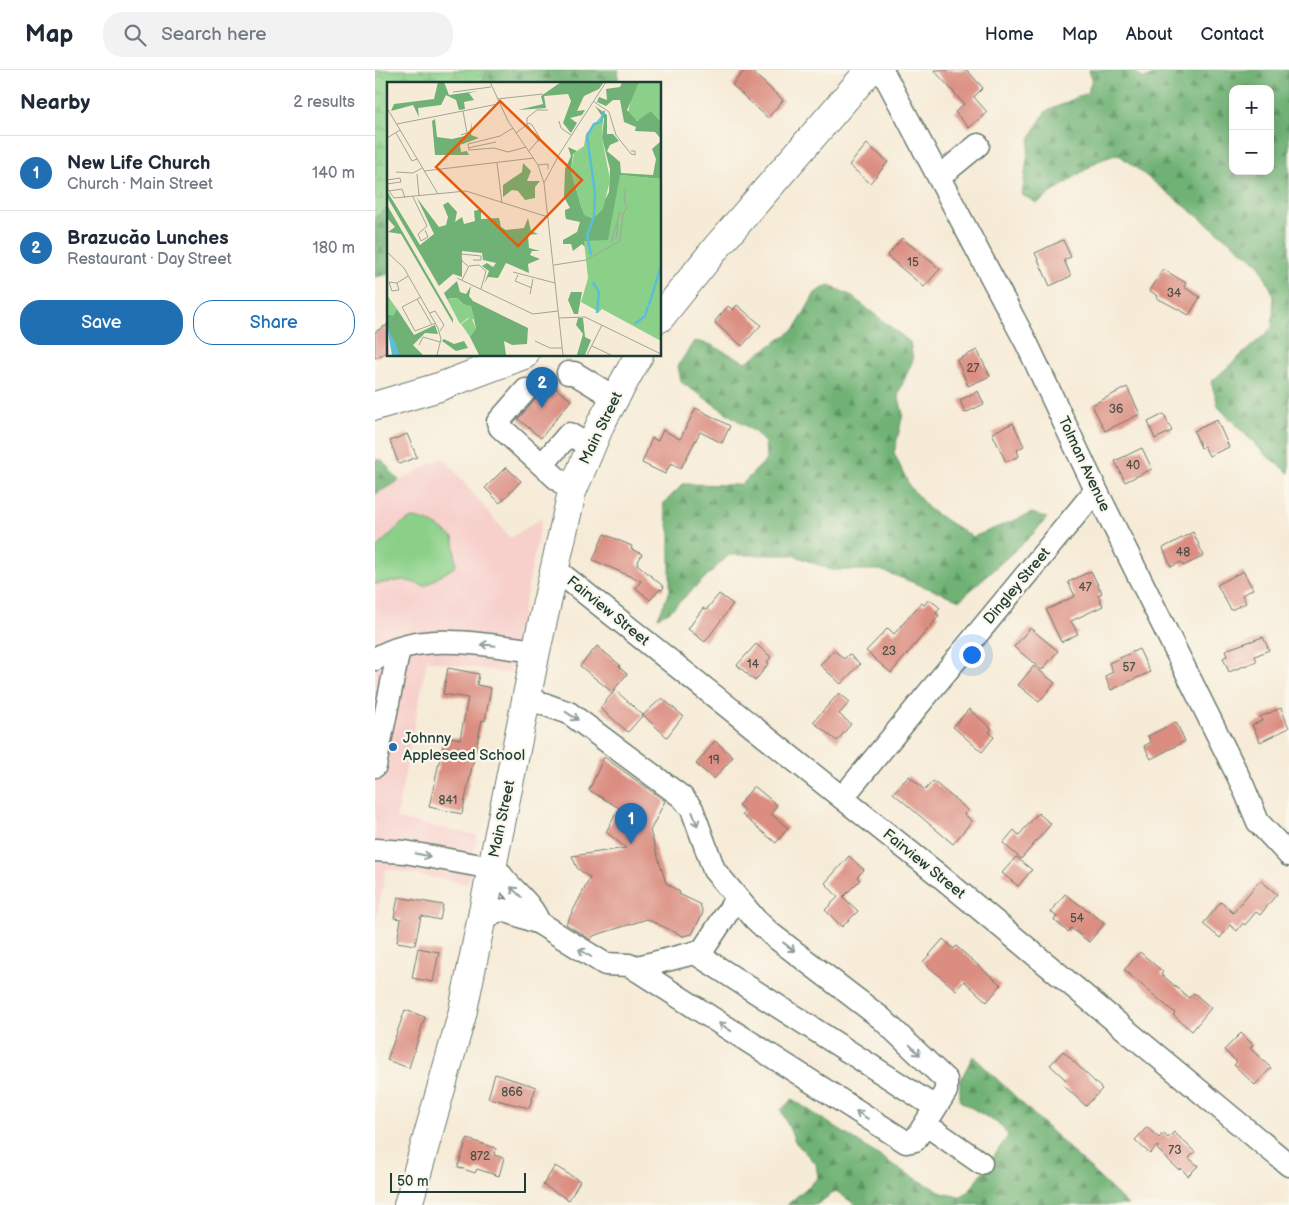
<!DOCTYPE html>
<html lang="en">
<head>
<meta charset="utf-8">
<style>
  body { margin:0; font-family:"Balsamiq Sans",sans-serif; background:#f2f2f3; color:#1f2937 }
  .controls { position:absolute; right:15px; top:15px; display:grid; overflow:hidden; border-radius:10px; box-shadow:0 2px 12px #0003 }
  .controls button { width:45px; height:45px; display:grid; place-items:center; padding:0; border:0; border-bottom:1px solid #e0e1e3; background:#fff; color:#1f2937; font:25px sans-serif }
  .scale { position:absolute; left:15px; bottom:12px; width:136px; box-sizing:border-box; padding-left:5px; border:2px solid #1f3d34; border-top:0; font-size:14px; line-height:18px; white-space:nowrap; color:#1f3d34; -webkit-text-stroke:4px #fbf7ec; paint-order:stroke }
  .you { position:absolute; left:596px; top:584px; width:18px; height:18px; margin:-12px; border:4px solid #fff; border-radius:50%; background:#1a73e8; box-shadow:0 0 0 8px #1a73e833 }
  .badge { display:grid; place-items:center; width:32px; height:32px; border-radius:50%; background:#1f6fb2; color:#fff; font-size:16px; font-weight:700 }
  .pin { position:absolute; translate:-50% -41px; filter:drop-shadow(0 1px 2px #0008) }
  .pin::after { content:''; position:absolute; top:26px; width:18px; height:15px; background:inherit; clip-path:polygon(0 0,100% 0,50% 100%) }
  .list { margin:0; padding:0; list-style:none }
  h2 { display:flex; justify-content:space-between; align-items:center; height:65px; margin:0; padding:0 20px; font-size:21px }
  h2 small { font-size:16px; font-weight:400; color:#747a83 }
  .list li { display:grid; grid-template-columns:32px 1fr auto; gap:15px; align-items:center; box-sizing:border-box; height:75px; padding:0 20px; border-top:1px solid #e0e1e3 }
  .list b { display:block; font-size:19px; white-space:nowrap }
  .list p { margin:0; font-size:16px; white-space:nowrap; color:#747a83 }
  .list em { font-size:16px; font-style:normal; color:#747a83 }
  .actions { display:flex; gap:10px; padding:15px 20px }
  .actions a { flex:1; padding:11px 0; border:1px solid #1f6fb2; border-radius:20px; text-align:center; font-size:18px; color:#1f6fb2 }
  .actions .main { background:#1f6fb2; color:#fff }
  .icon { flex:none; width:28px; height:28px; fill:none; stroke:currentColor; stroke-width:2; stroke-linecap:round; stroke-linejoin:round }
  .map { position:relative; flex:none; width:914px; height:1135px; overflow:hidden }
  header { display:flex; align-items:center; gap:30px; box-sizing:border-box; height:70px; padding:0 25px; background:#fff; border-bottom:1px solid #e0e1e3 }
  header strong { font-size:24px }
  nav { display:flex; gap:28px; margin-inline-start:auto; font-size:18px }
  .search { width:350px; height:45px; background:#f2f2f3; display:flex; align-items:center; gap:12px; box-sizing:border-box; padding:0 18px; border-radius:20px; color:#747a83; font-size:19px }
  main { display:flex }
  aside { flex:1; background:#fff }
  .map>svg:first-child { display:block }
  .built { fill:#f7d0cc }
  .forest { fill:url(#forest-firs); stroke:#487854; fill-rule:evenodd }
  .wetland { fill:url(#wetland-marsh); stroke:#55865e }
  .green { fill:#8bd089; stroke:#55865e }
  .building { fill:#db8d81 }
  .lines { fill:none; stroke-linecap:round; stroke-linejoin:round }
  .minor-casing { stroke:#6a7a6d; stroke-width:25 }
  .major-casing { stroke:#6a7a6d; stroke-width:30 }
  .minor { stroke:#fff; stroke-width:22 }
  .major { stroke:#fff; stroke-width:28 }
  .oneway { stroke:#8f9e9a }
  .poi-dot { fill:#1f6fb2; stroke:#fbf7ec; stroke-width:2 }
  .labels { text-anchor:middle; dominant-baseline:central; stroke-width:4.5; stroke-linejoin:round; paint-order:stroke }
  .number-label { font-size:12px; fill:#4e5147 }
  .street-label { font-size:15px; fill:#1f3d34; stroke:#fbf7ec }
  .poi-label { font-size:15px; fill:#1f3d34; stroke:#fbf7ec; text-anchor:start }
  .inset-river { fill:none; stroke:#5abed8; stroke-width:2.5 }
  .inset-road { fill:none; stroke:#a0a596; stroke-width:1 }
  .view { fill:#e8590c; fill-opacity:0.15; stroke:#e8590c; stroke-width:2.5 }
  .inset-edge { fill:none; stroke:#1f3d34; stroke-width:2.5 }
</style>
</head>
<body>
<header>
<strong>Map</strong>
<div class="search"><svg class="icon" aria-label="search" viewBox="0 0 24 24"><circle cx="10" cy="10" r="6"/><path d="M15 15l6 6"/></svg>Search here</div>
<nav><a>Home</a><a>Map</a><a>About</a><a>Contact</a></nav>
</header>
<main>
<aside>
<h2>Nearby<small>2 results</small></h2>
<ul class="list">
<li><span class="badge">1</span><div><b>New Life Church</b><p>Church · Main Street</p></div><em>140 m</em></li>
<li><span class="badge">2</span><div><b>Brazucăo Lunches</b><p>Restaurant · Day Street</p></div><em>180 m</em></li>
</ul>
<div class="actions"><a class="main">Save</a><a>Share</a></div>
</aside>
<div class="map">
<svg width="914" height="1135" viewBox="0 0 914 1135">
  <defs>
    <pattern id="forest-firs" width="22" height="20" patternUnits="userSpaceOnUse" patternTransform="scale(1.25)"><rect width="22" height="20" fill="#70b275"/><path d="M5 1l3.5 6h-7zM16 11l3.5 6h-7z" fill="#5b9261"/></pattern>
    <pattern id="wetland-marsh" width="20" height="14" patternUnits="userSpaceOnUse" patternTransform="scale(1.25)"><rect width="20" height="14" fill="#8bd089"/><path d="M1 5h8M5 5V1M11 12h8M15 12V8" fill="none" stroke="#71aa71"/></pattern>
  </defs>
  <rect width="100%" height="100%" fill="#fbf7ec"/>
  <filter id="ink" filterUnits="userSpaceOnUse"><feTurbulence type="fractalNoise" baseFrequency=".02" numOctaves="2"/><feDisplacementMap in="SourceGraphic" scale="10" xChannelSelector="R" yChannelSelector="G"/><feConvolveMatrix kernelMatrix="1 2 1 2 8 2 1 2 1" color-interpolation-filters="sRGB"/></filter>
  <filter id="wash" filterUnits="userSpaceOnUse"><feTurbulence type="fractalNoise" baseFrequency=".0096" numOctaves="4" result="noise"/><feDisplacementMap in="SourceGraphic" scale="20" xChannelSelector="R" yChannelSelector="G"/><feGaussianBlur stdDeviation="1.12" result="paint"/><feColorMatrix in="noise" values="0 0 0 0 0 0 0 0 0 0 0 0 0 0 0 0 0 1.4 0 .05"/><feComposite in="paint" operator="in"/></filter>
  <g filter="url(#wash)">
    <rect width="100%" height="100%" fill="#f6ebd7"/>
    <path class="built" d="M68 387 135 468 167 448 135 604 52 590 21 749 103 765 92 814 11 799 0 854V424Z"/>
    <path class="forest" d="M112 0H244L242 14H107Z
      M714 0H758L769 9 789 0H914V403L893 387 844 338 836 312 897 258 899 226 884 194 743 84 723 91 662 133 647 125 655 68 670 42 712 23 717 11ZM858 19H895V101H858Z
      M14 136V204L0 207V148Z
      M454 215 475 225 535 272 538 290 523 324 528 344 519 383 535 417 555 440 598 467 657 443 672 448 658 464 585 530 505 500H456L418 485H354L294 542 283 547 295 521V464L288 434 308 414 366 415 391 390 390 373 381 363 306 312 303 296 319 271 334 274 371 292 420 259 440 223Z
      M0 390H7L24 411 0 424Z
      M598 986 753 1135H481L461 1121 441 1135H412L443 1108 441 1094 421 1073 406 1040 417 1029 526 1100 567 1123 585 1127 595 1120 633 1066 627 1056 585 1031V1011Z"/>
    <path class="wetland" d="M0 0H112L107 14H14V136L0 148Z"/>
    <path class="green" d="M37 448C52 449 68 458 79 469L81 496 50 516 29 510 0 514V479L26 454Z"/>
    <g id="blocks">
      <path class="building" d="M370 0H375L408 30 393 48 357 15Z
        M559 0H592L608 18 599 27 612 42 594 58 580 42 589 34Z
        M492 74 513 92 495 113 474 95Z
        M527 168 565 199 549 217 512 186Z
        M688 170 696 187 689 190 696 206 675 216 660 183Z
        M788 199 811 213 809 217 825 227 814 245 782 228 783 226 775 221Z
        M362 235 386 255 367 276 341 254 340 251 353 236 358 240Z
        M14 254V281L0 288V262Z
        M602 280 615 306 593 316 582 290Z
        M162 314 171 321 176 315 196 330 166 368 143 349 161 328 164 322Z
        M752 317 765 344 730 361 717 335Z
        M603 321 609 334 590 343 585 330Z
        M321 338 355 356 347 373 325 362 306 398 296 393 290 404 267 393 277 368 283 371 288 360 305 369Z
        M789 344 797 361 780 369 773 352Z
        M842 350 854 377 834 386 829 376 826 378 819 361Z
        M638 353 649 376 642 380 644 386 631 392 617 363Z
        M32 364 42 387 24 394 15 371Z
        M767 378 777 399 750 412 740 391Z
        M131 397 146 411 125 433 110 418Z
        M818 462 829 486 808 496 806 492 796 497 788 478Z
        M229 464 257 476 256 479 267 484 262 494 289 517 287 520 285 519 275 530 261 518 266 511 218 490Z
        M716 501 727 523 723 525 728 536 696 551 703 564 686 572 671 540 700 526 693 512Z
        M868 501 878 519 867 525 871 533 856 540 842 515Z
        M344 524 358 534 330 572 313 559 328 538 331 540Z
        M554 529 565 538 561 543 564 546 516 603 491 581 513 558 519 564 546 533 549 535Z
        M655 558 683 581 667 600 639 577Z
        M888 567 894 580 880 586 882 591 854 602 848 588 852 586 850 580Z
        M381 574 396 587 392 592 394 593 380 611 362 595Z
        M222 576 245 595 244 597 252 604 237 622 205 596Z
        M764 579 775 602 736 620 730 606 738 602 734 593Z
        M459 580 469 589 474 584 485 594 466 614 445 595Z
        M659 596 680 613 664 632 643 615Z
        M73 598 104 604 102 615 116 618 110 651 107 650 87 744 54 737 70 666 85 669 93 628 68 624Z
        M240 620 268 645 287 628 308 646 292 667 268 645 253 662 225 638Z
        M464 623 475 632 464 644 476 654 462 671 438 652Z
        M906 638 914 658 885 672 877 655 887 651 885 647Z
        M594 639 617 659 614 662 619 667 607 682 578 657Z
        M801 652 810 671 776 689 769 676 776 672 773 666Z
        M340 671 358 687 339 709 321 694Z
        M229 687 290 731 275 761 291 813 305 822 304 824 325 834 328 843 317 864 308 866 272 849 218 866 216 870 191 854 215 808 202 798 197 786 251 778 231 762 244 738 214 720Z
        M534 706 550 720 558 711 593 740 589 744 597 751 578 774 518 723Z
        M379 716 402 735 396 744 413 758 401 773 367 745 370 741 364 735Z
        M663 743 676 754 646 789 628 773 639 760 644 765Z
        M474 786 489 800 482 807 485 810 468 827 483 841 467 857 450 840 463 827 450 813Z
        M641 787 657 800 643 816 627 803Z
        M885 810 902 824 885 845 881 842 870 855 868 853 862 861 855 855 845 868 828 854 846 832 858 843Z
        M690 824 730 853 714 872 696 858 693 862 679 850 682 847 676 842Z
        M23 827 68 835 65 850 46 846 40 875 22 872 26 849 19 848Z
        M568 869 579 879 581 876 626 915 612 932 589 911 581 920 548 892Z
        M43 878 64 882 58 912 37 908Z
        M765 882 788 902 786 904 814 928 819 923 836 938 817 961 798 945 800 943 749 900Z
        M30 940 50 947 34 998 12 990Z
        M866 963 878 975 875 978 896 998 880 1015 859 995 862 992 849 980Z
        M688 981 727 1019 711 1036 687 1014 691 1010 675 995Z
        M120 1004 161 1017 154 1038 113 1028Z
        M772 1057 784 1068 788 1063 793 1068 799 1062 820 1082 814 1088 823 1096 813 1106 806 1098 804 1100 782 1079 784 1077 782 1076 775 1084 760 1070Z
        M92 1069 121 1078 119 1085 129 1088 124 1106 102 1099 100 1103 83 1097Z
        M180 1096 205 1111 194 1130 168 1115Z"/>
    </g>
  </g>
  <g filter="url(#ink)">
    <use href="#blocks" fill-opacity="0" stroke="#6a7a6d" stroke-width="1"/>
    <g class="lines">
      <defs>
        <path id="minor" d="M507 0 652 274 721 420 868 716 883 752 914 785
          M564 107 603 75
          M193 303H199L240 328
          M151 320 123 352 125 357 197 422
          M167 395 194 364 216 377
          M180 499 565 806 914 1095
          M0 589C48 560 109 575 161 581
          M0 696 24 579
          M467 728 721 420
          M0 780 30 782 117 798
          M118 791C128 816 155 828 164 853
          M104 856 119 842 129 840 164 853 230 894 254 895 531 1072 540 1070 571 1021V1010L506 948 396 864 380 849 339 800 317 739 307 727 194 643 152 628
          M320 883 560 1037
          M259 898 327 881 362 828
          M550 1054 606 1093"/>
        <path id="major" d="M285 248 341 178 495 0
          M0 336 64 317 149 285
          M33 1135 87 945 161 581 197 422 226 353 264 285"/>
      </defs>
      <use href="#minor" class="minor-casing"/>
      <use href="#major" class="major-casing"/>
      <use href="#minor" class="minor"/>
      <use href="#major" class="major"/>
    </g>
    <defs><path id="oneway-shaft" d="M-6 0H5M1.5-3L5.5 0L1.5 3" fill="none" stroke-width="1.6" stroke-linecap="round" stroke-linejoin="round" transform="scale(1.25)"/></defs>
    <g class="oneway">
      <use href="#oneway-shaft" transform="translate(113 575) rotate(-174)"/>
      <use href="#oneway-shaft" transform="translate(197 646) rotate(33)"/>
      <use href="#oneway-shaft" transform="translate(320 749) rotate(70)"/>
      <use href="#oneway-shaft" transform="translate(48 785) rotate(11)"/>
      <use href="#oneway-shaft" transform="translate(141 822) rotate(-137)"/>
      <use href="#oneway-shaft" transform="translate(414 877) rotate(38)"/>
      <use href="#oneway-shaft" transform="translate(210 883) rotate(-148)"/>
      <use href="#oneway-shaft" transform="translate(350 957) rotate(-147)"/>
      <use href="#oneway-shaft" transform="translate(540 980) rotate(45)"/>
      <use href="#oneway-shaft" transform="translate(487 1045) rotate(-147)"/>
    </g>
  </g>
  <circle class="poi-dot" cx="18" cy="677" r="5"/>
  <g class="labels">
    <g class="number-label">
      <text x="538" y="192">15</text>
      <text x="799" y="223">34</text>
      <text x="598" y="298">27</text>
      <text x="741" y="339">36</text>
      <text x="758" y="395">40</text>
      <text x="808" y="482">48</text>
      <text x="710" y="517">47</text>
      <text x="514" y="581">23</text>
      <text x="378" y="594">14</text>
      <text x="754" y="597">57</text>
      <text x="339" y="690">19</text>
      <text x="73" y="730">841</text>
      <text x="702" y="848">54</text>
      <text x="137" y="1022">866</text>
      <text x="800" y="1080">73</text>
      <text x="105" y="1086">872</text>
    </g>
    <g class="street-label">
      <text transform="translate(226 358) rotate(-64)">Main Street</text>
      <text transform="translate(709 394) rotate(65)">Tolman Avenue</text>
      <text transform="translate(642 516) rotate(-50)">Dingley Street</text>
      <text transform="translate(233 541) rotate(39)">Fairview Street</text>
      <text transform="translate(127 749) rotate(-78)">Main Street</text>
      <text transform="translate(549 794) rotate(39)">Fairview Street</text>
    </g>
    <g class="poi-label">
      <text x="28" y="668">Johnny<tspan x="28" dy="17">Appleseed School</tspan></text>
    </g>
  </g>
  <g transform="translate(12 12)">
    <rect width="274" height="274" fill="#f6ebd7"/>
    <path d="M252 0H274V40L264 29 254 39 248 38 241 32 244 14ZM233 93 274 97V259L215 227 212 230 194 220 201 196 197 159ZM0 213 10 227 6 235 0 232ZM84 235 89 246 83 255 74 242Z" fill="#8bd089"/>
    <path d="M51 0H57L62 13 91 9 82 11 87 18 77 20 78 27 72 28 69 18 59 13 54 23 31 26 32 35 26 23 4 29 7 22 47 17ZM174 0H217L212 7 197 14 190 29 198 28 195 33 183 36 190 41 184 51 176 41 184 19 181 12 157 14 159 26 131 28 156 22 154 14ZM235 0H252L240 28 250 39 264 29 274 40V57L268 50 248 49 249 45 237 40 233 18H226L219 24 210 20 212 15 220 18 219 7 233 5ZM208 24 220 33V52H226L232 59 223 63 220 69 233 80 234 91 266 93 269 77 265 67 274 59V97L233 93 221 158 197 159 198 165 195 162 186 169 184 162H176V158L190 150 193 140 179 137 178 132V128L183 126 177 115 178 87 184 74 181 65 190 69 186 72 184 89 195 127 219 116 222 110 223 87 215 56 217 37ZM48 37 50 55 65 57 82 53 85 40 84 53 92 56 73 63 74 70 80 69 82 73H48L45 39ZM136 81 144 89 140 99H153L148 105V116L138 118 131 109 125 108 116 115V103L135 90ZM0 109 33 163 47 152 30 116 52 145 59 143 61 135 56 123 61 120 70 130 68 140 75 135 77 142 88 139 87 129 94 127V137L112 136 114 145 119 148 137 146 141 136 144 149 151 152 141 153 142 166 153 169H145L143 173 153 177 141 182 142 191 119 181 111 196 101 195 97 202 102 189 95 184 100 181 106 185 109 181 96 178 95 171 75 169V195L66 192 52 204 0 115ZM0 123 66 237V241L14 152 1 150 8 145 0 136ZM70 199 73 210 79 212 84 204 82 214 86 219 141 246 140 262 125 263 117 259 119 273H92L83 255 89 246 84 225 76 222 70 216 60 217 57 211ZM184 210H195L191 232H187L181 218ZM10 227 27 253 48 243 51 252 38 251 26 263 36 273H12L0 244V232L6 234ZM191 236H196L198 255 204 258 198 273H190L196 252 189 243ZM57 257 67 262 77 259 81 266 69 269 55 259Z" fill="#70b275"/>
    <path d="M216 32 215 56 223 98 216 127 206 137 197 133 195 127 184 89 187 71 197 64 199 52ZM70 216 76 222 84 224 88 238 81 236 73 242 60 217Z" fill="#8bd089"/>
    <path d="M0 244 10 265 12 273H5Z" fill="#5abed8"/>
    <path class="inset-river" d="M204 173 200 153 207 135 208 111 200 54 207 42 214 40 217 29M206 200 212 210 210 231M262 223 274 184M248 242 258 234 261 224"/>
    <path class="inset-road" d="M103 0 121 39 151 83 157 101 176 273M66 10 104 5M110 17 156 12M206 19 222 30 229 53 244 72 248 73V69H244M0 26 51 112M172 39 174 46 184 53M10 42 111 22M126 46 113 54 81 62 82 68 107 66 121 70 139 65M9 51 25 79 30 77M129 51 142 41 145 43 153 56 142 69M74 53 80 51 76 29M0 56 13 48M152 60 140 42V36L150 28H161M81 66 109 60M110 81 115 121M151 83 161 82V87M37 89 147 76M9 90 26 91 35 86M30 92 32 114M0 98 13 96 14 100 0 102M157 101 173 71 219 0M0 106 7 116 79 109 161 135M2 109 15 107 18 116M26 115 40 144 31 152 34 159 41 155 38 148M236 132 240 126 237 117 239 106M229 157 231 141M0 170 17 186 51 246 54 257 50 273M167 183 199 178 233 159 236 133 233 130 224 161M81 184 75 179 74 172 94 174V178H86M126 190 168 201M131 193 128 199 145 206M70 196 146 232 171 229M75 198 82 184 92 183 99 189 94 207M10 201 12 208 5 209 2 200 10 201 21 194M143 212 146 197M34 215 15 225 28 249 49 241M30 217 45 243M43 231 48 229 57 243 53 249M172 236 198 235 274 272M148 259 163 266H175M32 263 36 255 53 260M205 264 224 273M200 273 215 243"/>
    <path class="view" d="M113 19 195 98 131 164 49 85Z"/>
    <rect width="274" height="274" class="inset-edge"/>
  </g>
</svg>
<div class="controls">
<button>+</button>
<button>−</button>
</div>
<div class="scale">50 m</div>
<div class="you"></div>
<div class="pin badge" style="left:256px;top:774px">1</div>
<div class="pin badge" style="left:167px;top:338px">2</div>
</div>
</main>
</body>
</html>
